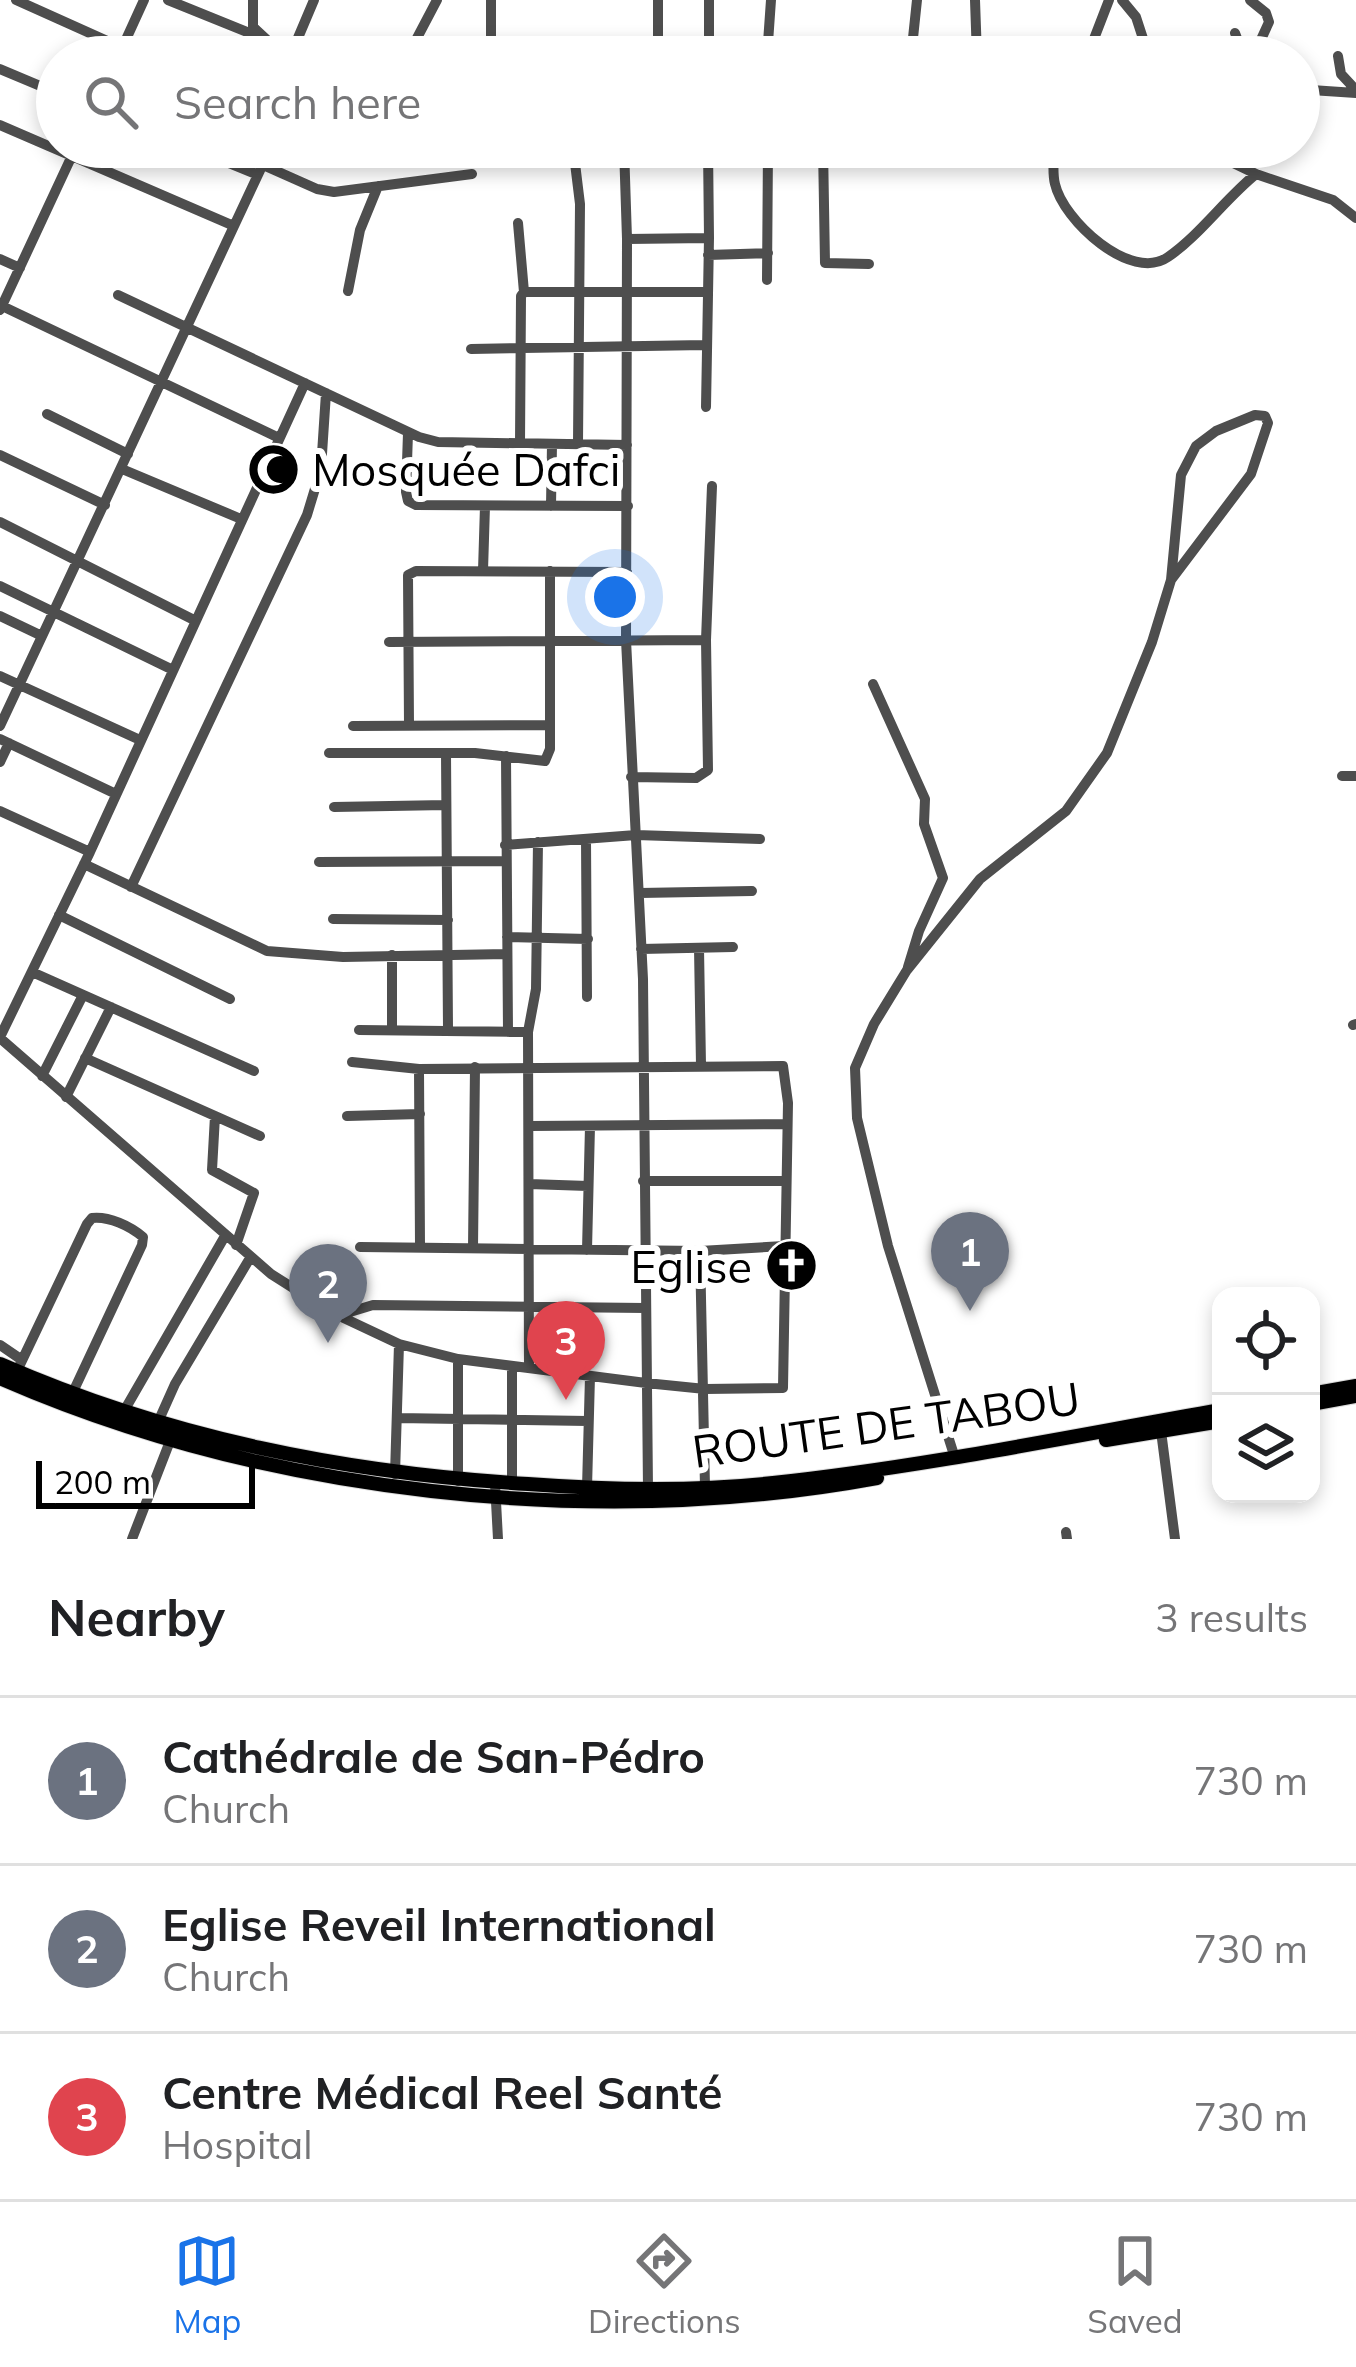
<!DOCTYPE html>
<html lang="en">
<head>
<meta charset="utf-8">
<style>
  body { margin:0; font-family:Mulish,sans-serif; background:#f6f6f6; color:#202124 }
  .controls { position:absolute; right:36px; bottom:36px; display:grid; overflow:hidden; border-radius:24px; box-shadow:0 6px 18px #0003 }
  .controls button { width:108px; height:108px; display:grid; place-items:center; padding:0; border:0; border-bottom:3px solid #e0e0e0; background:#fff; color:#202124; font:60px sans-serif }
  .scale { position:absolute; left:36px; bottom:30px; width:219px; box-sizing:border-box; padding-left:12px; border:6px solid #000; border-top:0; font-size:33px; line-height:42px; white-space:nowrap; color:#000; -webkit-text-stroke:9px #fff; paint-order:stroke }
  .you { position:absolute; left:615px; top:597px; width:42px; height:42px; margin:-30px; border:9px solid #fff; border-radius:50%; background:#1a73e8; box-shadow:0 0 0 18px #1a73e833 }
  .badge { display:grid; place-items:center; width:78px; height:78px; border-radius:50%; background:#1a73e8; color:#fff; font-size:39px; font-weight:700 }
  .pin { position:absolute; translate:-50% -99px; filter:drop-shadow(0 3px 6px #0008) }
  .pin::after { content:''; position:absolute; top:63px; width:42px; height:36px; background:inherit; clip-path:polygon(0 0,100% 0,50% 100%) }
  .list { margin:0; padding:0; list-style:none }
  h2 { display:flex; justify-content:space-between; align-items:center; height:156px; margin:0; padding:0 48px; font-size:51px }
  h2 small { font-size:39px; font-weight:400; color:#757577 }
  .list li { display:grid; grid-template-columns:78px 1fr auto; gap:36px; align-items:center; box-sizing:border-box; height:168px; padding:0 48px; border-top:3px solid #e0e0e0 }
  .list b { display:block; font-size:45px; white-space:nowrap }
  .list p { margin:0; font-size:39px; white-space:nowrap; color:#757577 }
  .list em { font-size:39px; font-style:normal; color:#757577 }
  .icon { flex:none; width:66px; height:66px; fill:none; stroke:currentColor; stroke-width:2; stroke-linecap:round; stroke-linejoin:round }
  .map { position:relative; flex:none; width:1356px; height:1539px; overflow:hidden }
  .search { position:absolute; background:#fff; box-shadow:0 6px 18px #0003; left:36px; right:36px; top:36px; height:132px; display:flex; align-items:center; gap:30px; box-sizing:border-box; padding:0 42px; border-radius:66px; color:#757577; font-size:45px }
  .sheet { height:660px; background:#fff }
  nav { display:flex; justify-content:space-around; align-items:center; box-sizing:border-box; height:168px; border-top:3px solid #e0e0e0; background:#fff; font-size:33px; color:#757577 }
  nav a { display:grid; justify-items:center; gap:6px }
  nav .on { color:#1a73e8 }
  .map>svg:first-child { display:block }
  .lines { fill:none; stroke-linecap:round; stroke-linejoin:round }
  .major-casing { stroke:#dbdbdb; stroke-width:16 }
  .minor { stroke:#4e4e4e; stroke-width:10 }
  .major { stroke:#000; stroke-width:14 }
  .labels { text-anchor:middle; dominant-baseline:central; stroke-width:12; stroke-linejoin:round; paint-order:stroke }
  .poi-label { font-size:45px; fill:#000; stroke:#fff; text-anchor:start }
  .street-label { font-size:45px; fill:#000; stroke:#fff }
</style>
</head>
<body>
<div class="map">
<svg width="1356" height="1539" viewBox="0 0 1356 1539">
  <rect width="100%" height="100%" fill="#fff"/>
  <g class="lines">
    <defs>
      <path id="major" d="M0 1364C169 1438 345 1473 528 1484 609 1490 692 1492 773 1483 923 1467 1072 1436 1221 1410
        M0 1378C265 1494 593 1530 877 1478
        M1311 1394 1356 1386
        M1311 1404 1356 1396
        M1106 1440 1221 1421"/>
    </defs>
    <use href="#major" class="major-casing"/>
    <path class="minor" d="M16 0 143 57
      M168 0 267 40
      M253 0V27L267 40 299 57
      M709 0V57
      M975 0 977 57
      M1122 0 1136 17 1149 57
      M1250 0 1266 13 1269 22 1253 57
      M1235 33 1244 57
      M292 52 314 0
      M1338 56 1341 74 1356 90
      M118 57 144 0
      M407 57 437 0
      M491 57V0
      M658 57V0
      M767 57 771 0
      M911 57 917 0
      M1087 57 1109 0
      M0 69 57 93
      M1311 90 1356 93
      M0 125 234 226
      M190 147 256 174
      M624 147 627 239
      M823 147 825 263 869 264
      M1054 147C1054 158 1052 173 1055 184 1063 220 1131 283 1168 257 1200 235 1225 199 1256 174
      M1200 147 1256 174 1333 200 1356 218
      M574 155 580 204 578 444
      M263 165 317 189 334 192 472 174
      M1241 166 1245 147
      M518 223 524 292
      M708 255 768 253
      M0 259 20 268
      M767 280 768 147
      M348 291 360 230 378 186
      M118 295 419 437 438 442 627 445
      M2 306 277 437
      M0 310 76 147
      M471 349 705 345
      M706 407 709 238
      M47 414 128 454
      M408 433 406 492 408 501 416 505 628 506
      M520 443 521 296 524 292H707
      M0 455 105 505
      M122 469 241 519
      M551 506 552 444
      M0 522 196 621
      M483 571 485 506
      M0 586 173 670
      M0 616 42 636
      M389 642 706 640 712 486
      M0 676 140 740
      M873 684 925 799 924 824 943 878 919 931 908 967
      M409 725 408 575 416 571 627 572
      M0 726 271 147
      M353 726 549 725
      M0 739 116 794
      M329 753H475L545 761 550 749V571
      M446 753 448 1029
      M506 756 508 1032
      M0 762 9 743
      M1342 776H1356
      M631 777 696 778 708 770 706 640
      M334 807 446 805
      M0 811 90 852
      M586 839 587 997
      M505 845 636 835 760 839
      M319 862 506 861
      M84 864 267 951 343 957 507 954
      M131 887 307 515 321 469 326 393
      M640 893 752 891
      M59 915 230 999
      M333 919 448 920
      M507 937 588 939
      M699 948 701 1065
      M641 949 733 947
      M32 972 254 1071
      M1353 1025 1356 1024
      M359 1030 528 1032
      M392 1030V955
      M0 1037 90 852 305 383
      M0 1038 271 1274 331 1312 399 1344 458 1359 646 1383 705 1389 783 1388 788 1103 783 1066 419 1069 352 1062
      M85 1058 260 1136
      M419 1069 420 1247
      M42 1076 83 995
      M66 1097 111 1007
      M215 1116 212 1170 254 1193 236 1245
      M347 1116 420 1114
      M530 1126 787 1124
      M643 1181H786
      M529 1184 588 1186
      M360 1247 700 1251 784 1246
      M473 1248 475 1067
      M587 1250 590 1126
      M700 1251 705 1487
      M340 1315 373 1305 645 1308
      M0 1345 22 1360
      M512 1366V1483
      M529 1368 528 1032 536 989 538 842
      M17 1371 87 1224 92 1218C109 1216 130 1226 143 1237L142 1245 73 1392
      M124 1411 225 1236
      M397 1418 588 1421
      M158 1422 175 1384 250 1258
      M1161 1431 1175 1539
      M954 1455 888 1246 857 1118 855 1068 874 1024 907 970 980 879 1066 811 1107 753 1152 642 1171 580 1181 475 1196 446 1216 431 1255 415 1265 416 1268 423 1251 474 1171 580
      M395 1474 399 1344
      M458 1481V1359
      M495 1483 498 1539
      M587 1488 590 1376
      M648 1489 643 979 626 640 627 239 709 238 708 147
      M1066 1532 1067 1539
      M132 1539 172 1436"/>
    <use href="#major" class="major"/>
  </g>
  <defs>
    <symbol id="mosque-disc" viewBox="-11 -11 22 22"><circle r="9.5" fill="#000" stroke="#fff"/><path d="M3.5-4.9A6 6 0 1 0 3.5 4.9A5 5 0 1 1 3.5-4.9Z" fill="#fff"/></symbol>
    <symbol id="church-disc" viewBox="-11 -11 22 22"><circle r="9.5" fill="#000" stroke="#fff"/><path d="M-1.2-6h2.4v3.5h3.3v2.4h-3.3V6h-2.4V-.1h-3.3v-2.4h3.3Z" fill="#fff"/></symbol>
  </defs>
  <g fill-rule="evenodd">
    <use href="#mosque-disc" x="244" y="440" width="59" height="59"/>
    <use href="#church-disc" x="762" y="1236" width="59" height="59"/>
  </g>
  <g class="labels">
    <g class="poi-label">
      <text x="312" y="469">Mosquée Dafci</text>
      <text x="752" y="1266" text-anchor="end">Eglise</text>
    </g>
    <g class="street-label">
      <text transform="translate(886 1424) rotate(-8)">ROUTE DE TABOU</text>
    </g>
  </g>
</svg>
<div class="controls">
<button><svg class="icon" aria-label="locate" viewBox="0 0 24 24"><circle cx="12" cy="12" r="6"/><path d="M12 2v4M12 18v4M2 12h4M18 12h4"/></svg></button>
<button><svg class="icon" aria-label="layers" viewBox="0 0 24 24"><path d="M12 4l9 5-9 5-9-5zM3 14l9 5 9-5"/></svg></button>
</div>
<div class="scale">200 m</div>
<div class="you"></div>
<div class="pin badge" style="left:970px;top:1311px;background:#6b7280">1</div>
<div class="pin badge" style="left:328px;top:1343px;background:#6b7280">2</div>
<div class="pin badge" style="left:566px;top:1400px;background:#e0444e">3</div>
<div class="search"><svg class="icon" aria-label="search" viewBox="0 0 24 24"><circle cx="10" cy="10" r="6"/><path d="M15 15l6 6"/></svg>Search here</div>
</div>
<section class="sheet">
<h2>Nearby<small>3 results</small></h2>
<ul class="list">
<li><span class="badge" style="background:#6b7280">1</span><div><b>Cathédrale de San-Pédro</b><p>Church</p></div><em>730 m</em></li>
<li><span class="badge" style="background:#6b7280">2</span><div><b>Eglise Reveil International</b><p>Church</p></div><em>730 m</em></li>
<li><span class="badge" style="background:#e0444e">3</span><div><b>Centre Médical Reel Santé</b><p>Hospital</p></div><em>730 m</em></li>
</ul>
</section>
<nav>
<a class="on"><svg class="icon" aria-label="map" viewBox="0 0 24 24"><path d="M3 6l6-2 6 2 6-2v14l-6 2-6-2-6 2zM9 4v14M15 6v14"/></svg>Map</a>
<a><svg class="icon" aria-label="directions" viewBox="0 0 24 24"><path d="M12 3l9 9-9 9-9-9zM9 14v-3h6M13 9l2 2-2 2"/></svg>Directions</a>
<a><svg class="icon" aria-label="saved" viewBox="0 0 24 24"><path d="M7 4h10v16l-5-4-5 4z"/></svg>Saved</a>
</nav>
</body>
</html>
